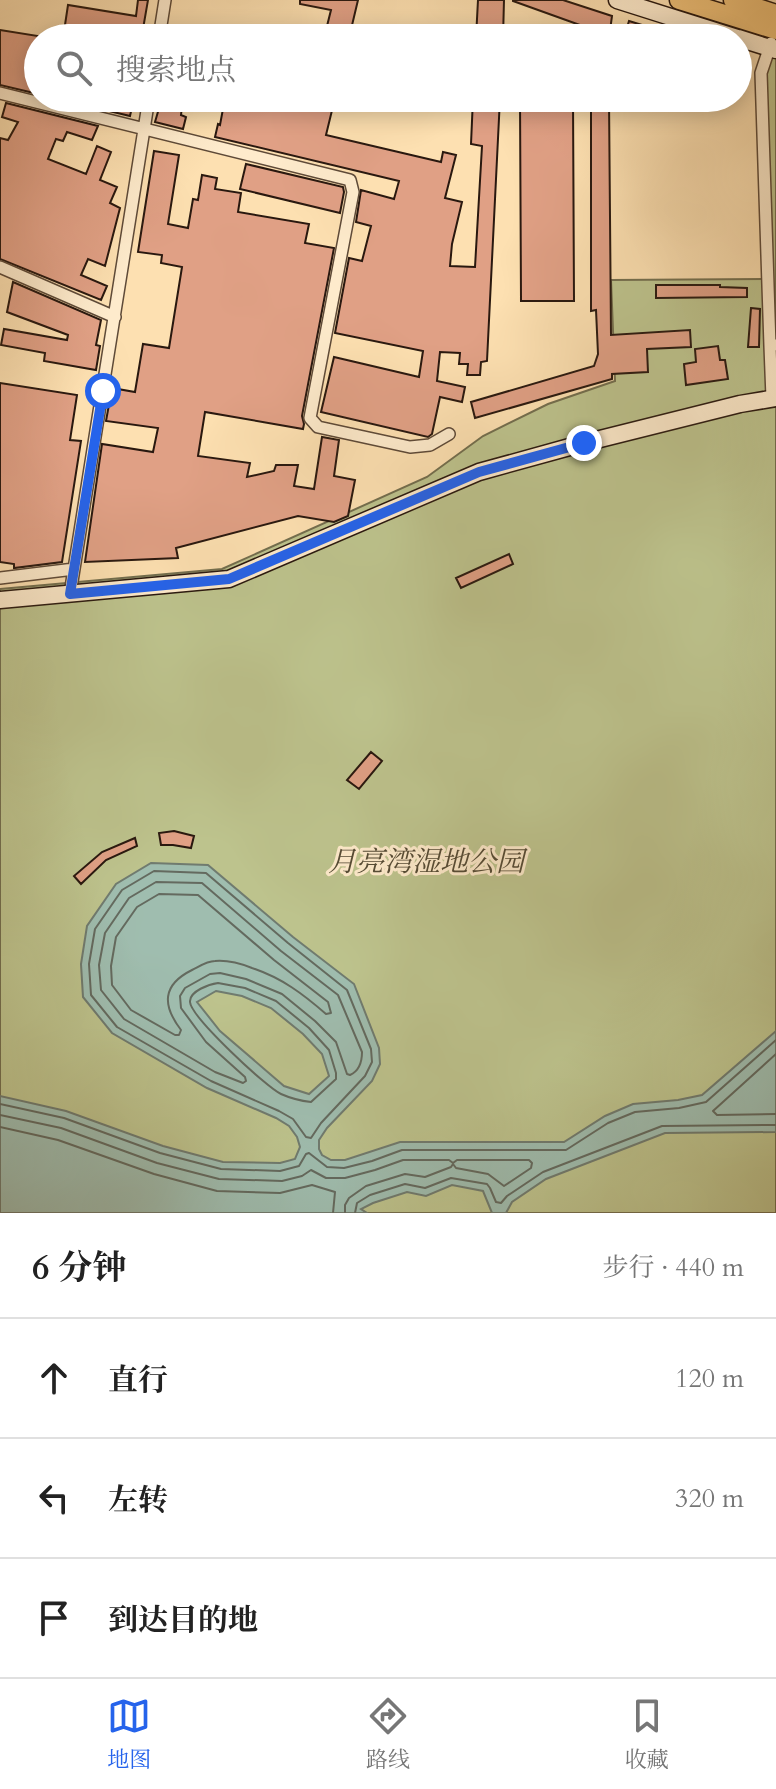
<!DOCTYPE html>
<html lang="zh">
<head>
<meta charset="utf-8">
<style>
  body { margin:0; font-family:Cardo,"Noto Serif SC",serif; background:#f6f6f6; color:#222 }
  .stop { position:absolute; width:24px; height:24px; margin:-18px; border:6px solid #2563eb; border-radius:50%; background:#fff }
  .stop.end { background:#2563eb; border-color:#fff; box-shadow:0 2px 8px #0008 }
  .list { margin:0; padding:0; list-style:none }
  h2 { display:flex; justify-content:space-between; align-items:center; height:104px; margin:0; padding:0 32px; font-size:34px }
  h2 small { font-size:26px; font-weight:400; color:#767676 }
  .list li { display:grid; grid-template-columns:52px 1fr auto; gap:24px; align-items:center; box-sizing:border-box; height:120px; padding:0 32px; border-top:2px solid #e0e0e0 }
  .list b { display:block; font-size:30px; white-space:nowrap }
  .list em { font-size:26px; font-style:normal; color:#767676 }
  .icon { flex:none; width:44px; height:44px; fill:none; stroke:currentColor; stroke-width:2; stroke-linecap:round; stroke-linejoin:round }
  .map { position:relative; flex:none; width:776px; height:1213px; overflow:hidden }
  .search { position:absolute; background:#fff; box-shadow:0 4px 20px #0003; left:24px; right:24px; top:24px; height:88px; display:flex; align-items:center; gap:20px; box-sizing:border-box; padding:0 28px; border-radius:44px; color:#767676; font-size:30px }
  .sheet { height:464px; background:#fff }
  nav { display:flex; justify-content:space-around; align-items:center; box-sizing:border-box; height:112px; border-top:2px solid #e0e0e0; background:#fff; font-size:22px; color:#767676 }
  nav a { display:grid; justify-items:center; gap:4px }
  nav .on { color:#2563eb }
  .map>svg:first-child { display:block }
  .green { fill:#bdc38d; stroke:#736e4e; stroke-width:2 }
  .water { fill:#9fbdaf; stroke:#707b6f; stroke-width:2; fill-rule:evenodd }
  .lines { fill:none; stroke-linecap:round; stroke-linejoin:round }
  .shore { stroke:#646a5f; stroke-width:2 }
  .building { fill:#e0a085; stroke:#29180f; stroke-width:2 }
  .street-casing { stroke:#5e4a38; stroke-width:14 }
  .secondary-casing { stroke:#29180f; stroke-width:19 }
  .primary-casing { stroke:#29180f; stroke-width:21 }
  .street { stroke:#feebcc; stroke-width:11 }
  .secondary { stroke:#feebcc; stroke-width:16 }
  .primary { stroke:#eec078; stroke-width:18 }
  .route { stroke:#2563eb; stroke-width:10 }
  .labels { text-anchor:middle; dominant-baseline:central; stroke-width:6; stroke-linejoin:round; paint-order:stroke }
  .park-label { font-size:28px; font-style:italic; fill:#554b35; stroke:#feebcc }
</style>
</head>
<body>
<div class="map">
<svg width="776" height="1213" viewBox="0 0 776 1213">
  <rect width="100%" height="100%" fill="#fde0b1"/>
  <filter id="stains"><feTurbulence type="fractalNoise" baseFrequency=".0025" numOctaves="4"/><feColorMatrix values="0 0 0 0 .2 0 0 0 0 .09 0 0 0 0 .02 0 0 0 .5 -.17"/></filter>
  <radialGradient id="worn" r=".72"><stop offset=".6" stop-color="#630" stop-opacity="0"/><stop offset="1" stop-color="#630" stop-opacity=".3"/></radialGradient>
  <path class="green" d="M776 50V1213H289L0 1113V589L222 569 427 477 483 436 548 404 615 381 611 280 767 279 761 73Z"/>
  <path class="water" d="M151 863 208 865 293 937 354 984 379 1048 380 1064 372 1081 327 1128 319 1140V1149L322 1155 331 1160H345L400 1142H564L605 1116 633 1104 678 1100 702 1095 776 1031V1132L665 1133 546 1179 512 1202 506 1213H492L483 1191 452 1185 426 1196 407 1192 373 1203 361 1209 367 1213H0V1096L66 1111 163 1146 223 1162 280 1163 295 1159 300 1147 297 1137 289 1126 276 1118 207 1088 112 1033 83 997 81 964 87 926 116 884ZM216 991 242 996 271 1008 303 1034 322 1054 329 1076 309 1094 284 1086 220 1031 197 1002Z"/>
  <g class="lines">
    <path class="shore" d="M154 871 206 873 288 943 347 990 371 1049 372 1062 365 1076 321 1123 311 1138 306 1137 293 1119 279 1111 211 1081 117 1027 91 995 89 964 95 929 122 890Z
      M156 882 202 883 281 951 338 995 362 1052C362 1061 359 1071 350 1075L347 1074 336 1042 315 1021 282 994 246 979 220 973 210 974 185 988 180 996 181 1008 206 1042 245 1077 246 1081 243 1083 215 1072 124 1019 101 990 99 965 105 933 129 898Z
      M159 894 198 895 274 960 328 1002 331 1013 326 1014C303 994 282 978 252 968 242 964 227 960 215 961 207 961 200 966 192 970 162 985 162 1005 181 1030L179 1035H175L131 1010 112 985 111 966 116 937 137 907Z
      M218 983 245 988 276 1001 309 1028 329 1050 336 1073V1079L311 1102C302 1101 290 1098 281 1094 266 1087 191 1017 190 1002 189 991 210 984 218 983Z
      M776 1054 713 1111 717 1115 776 1114
      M0 1104 64 1118 160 1153 221 1169 280 1171 299 1166 306 1154 309 1153 327 1167 344 1168 372 1161 402 1150H566L608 1123 635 1112 679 1108 706 1102 776 1040
      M0 1115 61 1128 157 1163 219 1179 282 1181 302 1176 311 1170 326 1178H345L375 1170 403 1160H449L453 1163 457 1160H529L532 1163 531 1168 504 1186 488 1174 456 1168 453 1164 451 1167 425 1177 405 1174 366 1186 349 1198 345 1205V1213
      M0 1127 58 1140 154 1174 217 1191 280 1193 312 1185 335 1192 333 1213
      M355 1213 357 1203 370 1195 405 1184 425 1188 451 1178 487 1184 490 1188 496 1202 501 1203 507 1196 543 1172 662 1126 776 1125"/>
  </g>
  <path class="building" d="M138 0H148L143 29 125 27 123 38H63L68 5 136 16Z
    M300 0H358L349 38H324L331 10 300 4Z
    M478 0H504L503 38H476Z
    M513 0H563L612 16 609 38H591V29L513 1Z
    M629 21 678 36V38H638L625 34Z
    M0 30 38 36V94L0 85Z
    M67 98H134L130 116 67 101Z
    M162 98H183L181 115 186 117 183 129 155 122Z
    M225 98H335L326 135 441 162 443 152 456 155 445 198 462 202 452 244 450 266 475 267 482 146 471 144 473 98H500L487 361 481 362 480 375H467L468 364H459L460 353 440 352 437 381 465 387 462 402 440 397 432 434 428 437 321 412 334 357 419 377 423 351 335 333 349 258 362 261 371 226 356 222 361 190 394 199 399 181 215 137 218 124 220 125Z
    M520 98H573L574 301H521Z
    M591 98H609L611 335 690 330 691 347 647 349 648 372 612 374V379L475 418 471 402 594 366 598 354 596 310 591 311Z
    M6 103 98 126 92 140 67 132 63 141 56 139 48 159 86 174 97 146 111 152 100 180 117 187 110 203 120 208 105 266 88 259 81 275 107 286 101 300 0 259V138L8 140 18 122 2 117Z
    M154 151 179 155 168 224 188 228 193 199 198 200 202 175 217 178 215 189 241 193 238 212 309 224 305 243 334 248 302 416 304 424 303 429 205 412 198 456 250 463 247 477 274 471 276 465H298L294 486 314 489 322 437 339 440 334 476 355 480 348 516 334 522 298 516 176 548 178 558 85 562 102 444 153 452 158 428 106 421 112 388 135 392 143 344 169 348 182 267 161 263 162 255 138 252Z
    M246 164 343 187 344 192 340 213 240 189Z
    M13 282 101 320 96 345 100 346 96 370 44 361 45 353 1 345 4 329 67 340 68 335 7 312Z
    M656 285H720V287L747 288V297L656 298Z
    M751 308 760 309 759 347H748Z
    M718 346 720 360H725L728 379 686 385 684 364 696 362 695 349Z
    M0 383 77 395 70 440 81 441 62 562 14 568V564L0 562Z
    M509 554 513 564 461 588 456 578Z
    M371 752 382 761 359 789 347 780Z
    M174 831 194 836 191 848 173 845H161L159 833Z
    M135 838 137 846 106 860 81 884 74 876 102 852Z"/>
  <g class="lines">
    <defs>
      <path id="street" d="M159 38 165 0
        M771 43 761 73 770 346 776 345
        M0 93 350 180 353 192 310 418 318 427 410 447 430 445 449 434
        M0 267 115 317
        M770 346 772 398
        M0 578 74 569
        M70 594 149 98"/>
      <path id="secondary" d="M617 0 737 38
        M738 38 776 50
        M0 600 229 579 479 472 584 443 740 404 776 398"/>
      <path id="primary" d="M679 0 776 30
        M733 0 776 14"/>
    </defs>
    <use href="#street" class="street-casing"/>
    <use href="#secondary" class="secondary-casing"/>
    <use href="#primary" class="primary-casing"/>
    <use href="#street" class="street"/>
    <use href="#secondary" class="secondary"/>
    <use href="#primary" class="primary"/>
  </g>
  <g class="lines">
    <path class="route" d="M103 391 70 594 229 579 479 472 584 443"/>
  </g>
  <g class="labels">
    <g class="park-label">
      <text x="426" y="862">月亮湾湿地公园</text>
    </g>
  </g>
  <rect width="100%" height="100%" filter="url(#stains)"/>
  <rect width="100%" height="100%" fill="url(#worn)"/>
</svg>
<div class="stop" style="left:103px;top:391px"></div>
<div class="stop end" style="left:584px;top:443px"></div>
<div class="search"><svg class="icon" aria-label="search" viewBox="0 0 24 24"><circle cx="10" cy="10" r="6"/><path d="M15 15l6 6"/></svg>搜索地点</div>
</div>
<section class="sheet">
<h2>6 分钟<small>步行 · 440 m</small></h2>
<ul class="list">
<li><svg class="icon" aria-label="ahead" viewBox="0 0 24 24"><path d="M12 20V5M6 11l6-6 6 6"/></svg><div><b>直行</b></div><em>120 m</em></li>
<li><svg class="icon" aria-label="left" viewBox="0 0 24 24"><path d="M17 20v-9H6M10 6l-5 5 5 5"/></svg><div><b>左转</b></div><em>320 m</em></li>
<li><svg class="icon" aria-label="arrive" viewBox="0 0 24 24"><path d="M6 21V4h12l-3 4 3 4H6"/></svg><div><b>到达目的地</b></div></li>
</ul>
</section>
<nav>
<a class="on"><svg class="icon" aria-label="map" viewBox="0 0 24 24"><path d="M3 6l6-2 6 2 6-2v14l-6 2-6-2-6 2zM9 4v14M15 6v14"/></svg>地图</a>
<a><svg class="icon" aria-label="directions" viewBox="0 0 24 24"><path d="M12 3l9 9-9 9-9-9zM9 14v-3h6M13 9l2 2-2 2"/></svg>路线</a>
<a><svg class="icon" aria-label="saved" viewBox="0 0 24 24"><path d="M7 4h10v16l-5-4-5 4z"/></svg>收藏</a>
</nav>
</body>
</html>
